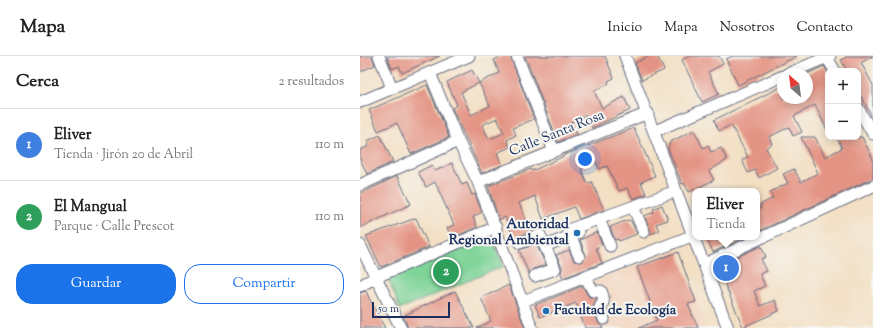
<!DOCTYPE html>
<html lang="es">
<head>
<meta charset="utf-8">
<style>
  body { margin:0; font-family:"Sorts Mill Goudy",serif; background:#f2f2f2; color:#222 }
  .controls { position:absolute; right:12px; top:12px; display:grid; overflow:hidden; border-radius:8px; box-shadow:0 2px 10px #0003 }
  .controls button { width:36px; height:36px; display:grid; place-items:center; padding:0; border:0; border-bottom:1px solid #e0e0e0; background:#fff; color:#222; font:20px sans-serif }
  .compass { position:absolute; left:417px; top:12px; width:36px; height:36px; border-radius:50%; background:#fff; box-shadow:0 2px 10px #0003; rotate:332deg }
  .scale { position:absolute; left:12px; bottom:10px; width:78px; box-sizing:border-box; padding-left:4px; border:2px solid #1b2f5e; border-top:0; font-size:11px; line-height:14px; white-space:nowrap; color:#1b2f5e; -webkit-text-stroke:3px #f6f6f2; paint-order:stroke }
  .you { position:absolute; left:225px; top:103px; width:14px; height:14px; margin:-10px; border:3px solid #fff; border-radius:50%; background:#1a73e8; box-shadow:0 0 0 6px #1a73e833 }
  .badge { display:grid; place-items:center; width:26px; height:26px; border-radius:50%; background:#1a73e8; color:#fff; font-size:13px; font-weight:700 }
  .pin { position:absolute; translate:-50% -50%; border:2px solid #fff; box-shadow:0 1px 4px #0006 }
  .popup { position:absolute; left:332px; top:132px; width:68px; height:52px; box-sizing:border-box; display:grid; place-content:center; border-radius:8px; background:#fff; filter:drop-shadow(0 1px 3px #0005); font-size:13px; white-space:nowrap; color:#767676 }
  .popup b { font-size:15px; color:#222 }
  .popup::after { content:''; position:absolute; left:50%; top:100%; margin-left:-8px; border:8px solid transparent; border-top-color:#fff }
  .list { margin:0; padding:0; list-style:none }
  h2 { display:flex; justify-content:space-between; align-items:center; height:52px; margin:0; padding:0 16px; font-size:17px }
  h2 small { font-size:13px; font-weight:400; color:#767676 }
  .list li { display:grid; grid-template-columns:26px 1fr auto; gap:12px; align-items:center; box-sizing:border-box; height:72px; padding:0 16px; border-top:1px solid #e0e0e0 }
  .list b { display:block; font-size:15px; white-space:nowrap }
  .list p { margin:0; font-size:13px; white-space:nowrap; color:#767676 }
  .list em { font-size:13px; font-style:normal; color:#767676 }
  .actions { display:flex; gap:8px; padding:12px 16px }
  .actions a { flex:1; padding:9px 0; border:1px solid #1a73e8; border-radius:16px; text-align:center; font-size:14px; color:#1a73e8 }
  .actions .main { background:#1a73e8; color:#fff }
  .map { position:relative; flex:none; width:513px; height:272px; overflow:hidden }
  header { display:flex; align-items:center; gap:24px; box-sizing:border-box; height:56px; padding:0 20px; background:#fff; border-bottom:1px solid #e0e0e0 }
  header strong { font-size:19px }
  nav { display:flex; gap:22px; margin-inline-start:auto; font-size:14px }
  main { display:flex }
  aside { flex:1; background:#fff }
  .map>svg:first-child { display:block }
  .built { fill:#f2d4be }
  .green { fill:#7ed397; stroke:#4c817a }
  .building { fill:#e49484; fill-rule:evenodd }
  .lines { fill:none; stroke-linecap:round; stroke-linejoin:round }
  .street-casing { stroke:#676d81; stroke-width:13 }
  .street { stroke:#fff; stroke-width:11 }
  .poi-dot { fill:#1f6fb2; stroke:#f6f6f2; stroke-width:1.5 }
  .labels { text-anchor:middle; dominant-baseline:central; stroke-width:4; stroke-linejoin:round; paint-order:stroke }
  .street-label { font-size:14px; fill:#1b2f5e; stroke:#f6f6f2 }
  .poi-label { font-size:14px; font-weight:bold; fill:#1b2f5e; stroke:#f6f6f2; text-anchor:end }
</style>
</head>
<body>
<header>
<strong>Mapa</strong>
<nav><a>Inicio</a><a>Mapa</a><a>Nosotros</a><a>Contacto</a></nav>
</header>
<main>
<aside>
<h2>Cerca<small>2 resultados</small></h2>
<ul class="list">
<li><span class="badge" style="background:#3f7fe0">1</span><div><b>Eliver</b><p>Tienda · Jirón 20 de Abril</p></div><em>110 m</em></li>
<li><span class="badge" style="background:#2e9e5b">2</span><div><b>El Mangual</b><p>Parque · Calle Prescot</p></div><em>110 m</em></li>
</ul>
<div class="actions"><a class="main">Guardar</a><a>Compartir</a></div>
</aside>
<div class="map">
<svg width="513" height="272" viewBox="0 0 513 272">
  <rect width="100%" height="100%" fill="#f6f6f2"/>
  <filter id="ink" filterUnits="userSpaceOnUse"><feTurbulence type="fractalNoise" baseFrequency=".025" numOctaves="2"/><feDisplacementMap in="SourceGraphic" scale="8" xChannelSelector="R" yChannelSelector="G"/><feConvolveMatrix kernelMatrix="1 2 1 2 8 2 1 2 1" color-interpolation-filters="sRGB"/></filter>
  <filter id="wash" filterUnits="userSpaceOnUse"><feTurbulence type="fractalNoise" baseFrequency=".012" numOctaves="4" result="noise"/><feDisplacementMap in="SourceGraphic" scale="16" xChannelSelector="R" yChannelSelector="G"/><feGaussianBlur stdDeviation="0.9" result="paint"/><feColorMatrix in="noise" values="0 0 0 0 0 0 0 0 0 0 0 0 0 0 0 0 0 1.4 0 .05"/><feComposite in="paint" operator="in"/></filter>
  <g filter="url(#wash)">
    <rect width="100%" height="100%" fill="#f3dfc3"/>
    <path class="built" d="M319 193 346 272H220L218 267 204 272H180L171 250Z"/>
    <path class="green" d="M131 180 144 210 40 253 28 223Z"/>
    <g id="blocks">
      <path class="building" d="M0 0H12L15 9 0 16Z
        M27 0H80L42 17 39 10 32 13Z
        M143 0H150L174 63 153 72 156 79 147 84 150 91 137 97 142 109 122 117 92 52 97 49 87 26 112 14 119 27 139 17 134 4ZM119 27 130 50 111 59 101 36ZM137 62 144 77 129 83 122 69Z
        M165 0H245L254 22 248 25 249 28 234 35 242 52 264 41 270 54 232 72 226 59 211 66 217 78 198 86Z
        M289 0H297L304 14 282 24 275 7Z
        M329 0H359L363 8 348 16 359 38 342 46 322 4Z
        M373 0H437L378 29 366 3Z
        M488 0H513L501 7 513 29V62L498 35V15H487L481 4Z
        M464 10 468 17V76L455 49 434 60 442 76 433 80 429 71 409 81 412 88 406 92 417 112 399 122 395 114 388 117 382 104 388 101 371 69 359 75 354 64 423 30V42H447V18Z
        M67 29 89 81 51 98 37 67 18 75 9 54Z
        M274 72 295 120 281 126 286 138 273 143 267 132 259 135 247 110 239 113 236 106 221 113 227 127 232 126 244 154 219 163 214 151 183 163 175 140 159 147 171 175 154 183 145 161 139 164 128 130 171 113 172 115 204 100V99Z
        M334 74 343 92 348 89 351 96 361 92 367 104 349 115 354 124 329 136 324 127 322 128 308 92 310 86Z
        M20 79 33 106 7 118 0 103V94L9 90 7 85Z
        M441 81H455L465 101 482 92 477 81H502L513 103V122L397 176V154L401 152 400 149 413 142 410 136 428 127 423 118 434 113 441 126 458 117Z
        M92 107 102 129 107 127 112 139 115 138 122 156 113 161 117 171 92 182 87 172 94 169 75 126 66 131 58 116 72 109 75 115Z
        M37 120 51 148 0 172V138Z
        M302 149 308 164 296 168 299 175 290 178V173L284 160 294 156 293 153Z
        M56 162 69 191 21 211 6 180Z
        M268 164 271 165 277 178 259 185 258 183 255 184 250 171Z
        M237 176 242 189 236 192 242 207 203 222 201 217 202 211 196 199 209 194 214 205 222 206 226 200 220 184Z
        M346 181H387L353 196Z
        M176 188 186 209 173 213 169 218 159 194Z
        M401 190 406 201 401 203 407 215 400 218 405 230 394 235 400 250 415 244 419 255 383 271 358 212 360 211 359 209Z
        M318 196 336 246 328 248 338 272H279L297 264 277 211Z
        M149 229 165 272H117L131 265 121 242Z
        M222 230 229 241 236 242 233 253 238 266 243 272H225L216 247 180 261 175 249Z
        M6 235 10 244 25 272H0V237Z
        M95 235 114 272H48L43 260Z"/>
    </g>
  </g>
  <g filter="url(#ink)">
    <use href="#blocks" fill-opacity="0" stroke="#676d81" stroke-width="1"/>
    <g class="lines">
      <defs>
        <path id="street" d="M19 0 32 32
          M157 0 194 95
          M265 0 368 272
          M466 0 475 15
          M70 17 98 85 118 126 172 272
          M427 18 470 0
          M0 46 109 0
          M498 52 513 78
          M295 75 423 20
          M118 126 288 57
          M0 129 98 85
          M273 151 284 176
          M239 163 250 190
          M160 187 180 179 195 213 175 220
          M0 189 41 272
          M185 190 218 177
          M219 200 208 174 316 135
          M345 208 513 130
          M225 220 233 235H241C244 241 245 246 240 251L244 263
          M0 230 16 221 136 171
          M163 245 334 179"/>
      </defs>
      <use href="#street" class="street-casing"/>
      <use href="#street" class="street"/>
    </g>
  </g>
  <g class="poi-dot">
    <circle cx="217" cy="177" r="4"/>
    <circle cx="186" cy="255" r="4"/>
  </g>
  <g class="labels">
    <g class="street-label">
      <text transform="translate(197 78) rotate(-22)">Calle Santa Rosa</text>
    </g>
    <g class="poi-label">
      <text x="209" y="169">Autoridad<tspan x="209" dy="16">Regional Ambiental</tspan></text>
      <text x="194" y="255" text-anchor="start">Facultad de Ecología</text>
    </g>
  </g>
</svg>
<div class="controls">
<button>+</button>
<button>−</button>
</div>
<svg class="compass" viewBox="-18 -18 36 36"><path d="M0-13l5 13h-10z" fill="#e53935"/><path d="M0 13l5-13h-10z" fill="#767676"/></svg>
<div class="scale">50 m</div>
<div class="you"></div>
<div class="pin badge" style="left:366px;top:212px;background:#3f7fe0">1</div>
<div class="popup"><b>Eliver</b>Tienda</div>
<div class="pin badge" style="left:86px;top:216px;background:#2e9e5b">2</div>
</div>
</main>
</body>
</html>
